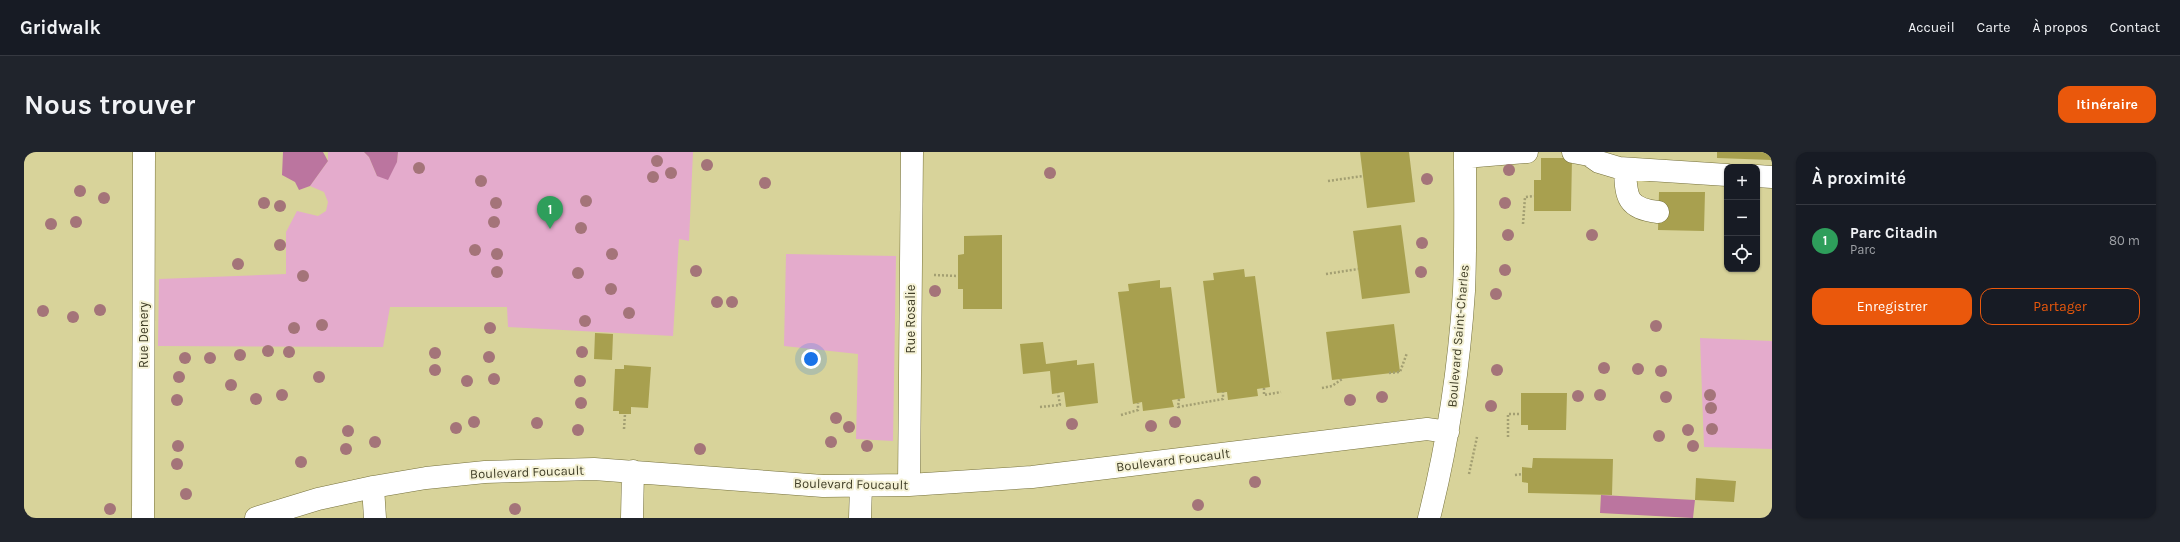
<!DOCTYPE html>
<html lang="fr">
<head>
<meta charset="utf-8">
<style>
  body { margin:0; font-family:Karla,sans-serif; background:#20242c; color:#f1f3f6 }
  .controls { position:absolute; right:12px; top:12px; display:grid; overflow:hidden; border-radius:8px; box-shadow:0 1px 3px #0004 }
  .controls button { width:36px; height:36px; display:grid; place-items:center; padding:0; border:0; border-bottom:1px solid #363941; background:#171b24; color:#f1f3f6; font:20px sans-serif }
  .you { position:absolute; left:787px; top:207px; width:14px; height:14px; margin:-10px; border:3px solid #fff; border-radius:50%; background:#1a73e8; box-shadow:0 0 0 6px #1a73e833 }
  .badge { display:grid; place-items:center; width:26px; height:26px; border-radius:50%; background:#ea580c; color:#fff; font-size:13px; font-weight:700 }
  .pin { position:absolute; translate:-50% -33px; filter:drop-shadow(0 1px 2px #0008) }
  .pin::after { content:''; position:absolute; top:21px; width:14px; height:12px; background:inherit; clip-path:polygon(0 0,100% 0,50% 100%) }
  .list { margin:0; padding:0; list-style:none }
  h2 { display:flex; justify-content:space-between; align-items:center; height:52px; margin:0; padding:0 16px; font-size:17px }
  h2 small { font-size:13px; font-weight:400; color:#9ea1a6 }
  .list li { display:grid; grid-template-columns:26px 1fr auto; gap:12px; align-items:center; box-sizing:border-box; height:72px; padding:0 16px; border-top:1px solid #363941 }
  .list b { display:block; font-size:15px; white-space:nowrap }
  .list p { margin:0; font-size:13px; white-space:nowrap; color:#9ea1a6 }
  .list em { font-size:13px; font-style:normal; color:#9ea1a6 }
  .actions { display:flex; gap:8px; padding:12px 16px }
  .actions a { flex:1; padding:9px 0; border:1px solid #ea580c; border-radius:12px; text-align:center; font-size:14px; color:#ea580c }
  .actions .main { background:#ea580c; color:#fff }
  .icon { flex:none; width:22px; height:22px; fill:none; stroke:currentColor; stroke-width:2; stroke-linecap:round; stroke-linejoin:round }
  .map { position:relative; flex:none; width:1748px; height:366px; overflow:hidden; border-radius:12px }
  header { display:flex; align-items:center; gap:24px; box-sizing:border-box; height:56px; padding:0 20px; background:#171b24; border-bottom:1px solid #363941 }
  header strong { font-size:19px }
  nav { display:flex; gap:22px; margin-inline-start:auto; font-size:14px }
  .intro { display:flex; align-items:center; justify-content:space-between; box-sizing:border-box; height:96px; padding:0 24px }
  h1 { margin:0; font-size:28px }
  .button { padding:10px 18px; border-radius:12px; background:#ea580c; color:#fff; font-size:14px; font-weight:700 }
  main { display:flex; gap:24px; padding:0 24px }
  aside { flex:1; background:#171b24; border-radius:12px; box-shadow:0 1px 3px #0004 }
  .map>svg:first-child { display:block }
  .green { fill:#e4abcc }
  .forest { fill:#bb759f }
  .building { fill:#a8a04f }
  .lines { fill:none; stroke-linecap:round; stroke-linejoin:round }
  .minor-casing { stroke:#75703b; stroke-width:23 }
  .path { stroke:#a39f72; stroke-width:2.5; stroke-dasharray:2 2; stroke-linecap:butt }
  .minor { stroke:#fff; stroke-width:22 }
  .tree { fill:#a47479 }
  .labels { text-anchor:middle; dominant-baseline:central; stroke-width:4; stroke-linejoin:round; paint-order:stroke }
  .street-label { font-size:13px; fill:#403e27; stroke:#f5f2d6 }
</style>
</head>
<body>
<header>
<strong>Gridwalk</strong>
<nav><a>Accueil</a><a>Carte</a><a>À propos</a><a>Contact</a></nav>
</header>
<div class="intro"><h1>Nous trouver</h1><a class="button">Itinéraire</a></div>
<main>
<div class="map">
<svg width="1748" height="366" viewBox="0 0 1748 366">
  <rect width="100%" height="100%" fill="#d8d39a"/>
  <path class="green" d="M304 0H340L345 5 353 24 373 10 374 0H669L665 89 655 87 649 184 484 175 483 155H366L359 195 134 194 135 127 262 122V80L273 59 294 64 302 59 304 50 300 40 286 34 304 9Z
    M762 102 872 104 869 289 832 287 834 202 760 194Z
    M1676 186 1748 189V297L1680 295Z"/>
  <path class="forest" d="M259 0H299L304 9 286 34 275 38 271 30 258 23Z
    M340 0H374L373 10 364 28 353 24 345 5Z
    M1577 343 1671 348 1669 366 1576 361Z"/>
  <path class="building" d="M1336 0H1385L1391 50 1343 56Z
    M1693 0H1748V8L1693 6Z
    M1517 6H1548L1547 59H1510V28H1517Z
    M1635 40H1681L1680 79 1634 78Z
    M1377 73 1386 141 1338 147 1329 79Z
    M978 83V157H939V137H934V103L940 102V84Z
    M1220 117 1221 125 1231 124 1246 235 1233 237 1234 244 1204 248 1203 240 1193 241 1179 129 1190 128 1189 121Z
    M1136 128V136L1147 135 1161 246 1148 248 1150 255 1119 259 1118 250 1109 252 1094 140 1105 139 1104 132Z
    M1370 172 1376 220 1308 228 1302 180Z
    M571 181 589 182 588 208 570 207Z
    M1019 190 1022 212 1053 208V213L1070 211 1074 251 1042 255 1040 240 1028 242 1026 219 999 222 996 192Z
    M600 213 627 215 624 256 607 255V262H595V259H589L591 217H600Z
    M1497 241H1543L1542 278H1504V273H1497Z
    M1509 306 1589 307 1588 343 1504 341V331L1498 330V315L1508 316Z
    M1672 326 1712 329 1710 350 1671 348Z"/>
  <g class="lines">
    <defs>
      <path id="minor" d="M1549 0 1565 3 1575 10 1595 16 1703 23
        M1441 5 1503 0
        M1601 17C1602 46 1603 56 1634 60
        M1733 24 1748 25
        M885 333 888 0
        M349 335 351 366
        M119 366 120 0
        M232 366 294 347 349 335 402 326 461 320 570 317 799 334 885 333 1008 325 1403 277 1424 280
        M608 366 609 319
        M836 366 837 334
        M1405 366C1424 291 1435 216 1440 139 1442 93 1441 46 1441 0"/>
    </defs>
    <use href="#minor" class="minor-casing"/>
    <path class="path" d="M1304 29 1339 24
      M1499 72 1501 45 1510 44
      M1302 122 1334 117
      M910 123 934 124
      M1365 221 1376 220 1383 201
      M1240 236V243L1257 240
      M1298 236 1308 234 1318 227
      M1155 247 1154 255 1199 247V240
      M1016 255 1036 253 1034 241
      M1097 263 1114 258V251
      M600 277 601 262
      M1484 285V262H1497
      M1445 322 1453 285
      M1491 323 1498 322"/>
    <use href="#minor" class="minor"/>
  </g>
  <g class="tree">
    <circle cx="633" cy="9" r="6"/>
    <circle cx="683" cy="13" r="6"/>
    <circle cx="395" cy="16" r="6"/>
    <circle cx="1485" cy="18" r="6"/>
    <circle cx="647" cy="21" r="6"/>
    <circle cx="1026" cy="21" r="6"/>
    <circle cx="629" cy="25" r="6"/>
    <circle cx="1403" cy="27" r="6"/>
    <circle cx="457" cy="29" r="6"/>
    <circle cx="741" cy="31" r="6"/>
    <circle cx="56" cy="39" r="6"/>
    <circle cx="80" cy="46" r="6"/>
    <circle cx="562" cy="49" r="6"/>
    <circle cx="240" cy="51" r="6"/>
    <circle cx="472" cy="51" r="6"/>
    <circle cx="1481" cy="51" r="6"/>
    <circle cx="256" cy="54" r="6"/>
    <circle cx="52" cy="70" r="6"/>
    <circle cx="470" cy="70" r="6"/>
    <circle cx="27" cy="72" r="6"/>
    <circle cx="557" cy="76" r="6"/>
    <circle cx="1484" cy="83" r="6"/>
    <circle cx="1568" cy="83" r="6"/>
    <circle cx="1398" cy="91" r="6"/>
    <circle cx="256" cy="93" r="6"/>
    <circle cx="451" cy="98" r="6"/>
    <circle cx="473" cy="102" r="6"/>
    <circle cx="588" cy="102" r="6"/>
    <circle cx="214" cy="112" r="6"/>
    <circle cx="1481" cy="118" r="6"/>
    <circle cx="672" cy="119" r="6"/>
    <circle cx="473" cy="120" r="6"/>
    <circle cx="1397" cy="120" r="6"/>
    <circle cx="554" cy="121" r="6"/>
    <circle cx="279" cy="124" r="6"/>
    <circle cx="587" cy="137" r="6"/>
    <circle cx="911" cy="139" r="6"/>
    <circle cx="1472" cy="142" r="6"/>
    <circle cx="693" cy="150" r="6"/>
    <circle cx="708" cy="150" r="6"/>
    <circle cx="76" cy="158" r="6"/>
    <circle cx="19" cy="159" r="6"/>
    <circle cx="605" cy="161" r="6"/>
    <circle cx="49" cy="165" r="6"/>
    <circle cx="561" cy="169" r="6"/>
    <circle cx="298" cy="173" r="6"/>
    <circle cx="1632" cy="174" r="6"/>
    <circle cx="270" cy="176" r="6"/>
    <circle cx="466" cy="176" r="6"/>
    <circle cx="244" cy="199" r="6"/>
    <circle cx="265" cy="200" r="6"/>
    <circle cx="558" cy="200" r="6"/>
    <circle cx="411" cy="201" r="6"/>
    <circle cx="216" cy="203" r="6"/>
    <circle cx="465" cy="205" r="6"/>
    <circle cx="161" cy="206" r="6"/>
    <circle cx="186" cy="206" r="6"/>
    <circle cx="1580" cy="216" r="6"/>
    <circle cx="1614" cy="217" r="6"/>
    <circle cx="411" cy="218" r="6"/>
    <circle cx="1473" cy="218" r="6"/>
    <circle cx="1637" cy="219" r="6"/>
    <circle cx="155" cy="225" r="6"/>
    <circle cx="295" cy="225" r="6"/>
    <circle cx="470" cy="227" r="6"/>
    <circle cx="443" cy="229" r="6"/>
    <circle cx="556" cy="229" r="6"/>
    <circle cx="207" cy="233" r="6"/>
    <circle cx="258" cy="243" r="6"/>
    <circle cx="1576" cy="243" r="6"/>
    <circle cx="1686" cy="243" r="6"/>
    <circle cx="1554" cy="244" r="6"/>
    <circle cx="1358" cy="245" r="6"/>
    <circle cx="1642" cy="245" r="6"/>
    <circle cx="232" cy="247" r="6"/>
    <circle cx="153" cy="248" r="6"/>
    <circle cx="1326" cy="248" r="6"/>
    <circle cx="557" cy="251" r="6"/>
    <circle cx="1467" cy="254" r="6"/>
    <circle cx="1687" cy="256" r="6"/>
    <circle cx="812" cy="266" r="6"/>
    <circle cx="450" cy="270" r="6"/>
    <circle cx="1151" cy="270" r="6"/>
    <circle cx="513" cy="271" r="6"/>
    <circle cx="1048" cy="272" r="6"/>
    <circle cx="1127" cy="274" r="6"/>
    <circle cx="825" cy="275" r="6"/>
    <circle cx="432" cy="276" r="6"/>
    <circle cx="1688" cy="277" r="6"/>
    <circle cx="554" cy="278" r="6"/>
    <circle cx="1664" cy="278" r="6"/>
    <circle cx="324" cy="279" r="6"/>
    <circle cx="1635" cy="284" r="6"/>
    <circle cx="351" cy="290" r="6"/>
    <circle cx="807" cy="290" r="6"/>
    <circle cx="154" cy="294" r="6"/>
    <circle cx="843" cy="294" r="6"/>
    <circle cx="1669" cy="294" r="6"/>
    <circle cx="322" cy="297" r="6"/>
    <circle cx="676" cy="297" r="6"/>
    <circle cx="277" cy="310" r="6"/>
    <circle cx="153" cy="312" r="6"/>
    <circle cx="1231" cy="330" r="6"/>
    <circle cx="162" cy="342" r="6"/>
    <circle cx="1174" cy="353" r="6"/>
    <circle cx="86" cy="357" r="6"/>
    <circle cx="491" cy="357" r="6"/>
  </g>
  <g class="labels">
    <g class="street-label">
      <text transform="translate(886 167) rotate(-90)">Rue Rosalie</text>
      <text transform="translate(119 183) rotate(-90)">Rue Denery</text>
      <text transform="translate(1434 184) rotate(-85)">Boulevard Saint-Charles</text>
      <text transform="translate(1149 308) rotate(-7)">Boulevard Foucault</text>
      <text transform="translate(503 320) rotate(-2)">Boulevard Foucault</text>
      <text transform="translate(827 332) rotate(1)">Boulevard Foucault</text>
    </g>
  </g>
</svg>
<div class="controls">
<button>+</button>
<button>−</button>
<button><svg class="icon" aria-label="locate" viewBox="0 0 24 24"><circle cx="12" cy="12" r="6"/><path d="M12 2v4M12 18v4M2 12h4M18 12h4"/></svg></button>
</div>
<div class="you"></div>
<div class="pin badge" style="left:526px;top:77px;background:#2e9e5b">1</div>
</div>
<aside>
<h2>À proximité<small></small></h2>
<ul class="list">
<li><span class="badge" style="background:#2e9e5b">1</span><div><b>Parc Citadin</b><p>Parc</p></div><em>80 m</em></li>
</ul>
<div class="actions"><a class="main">Enregistrer</a><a>Partager</a></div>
</aside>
</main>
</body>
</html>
